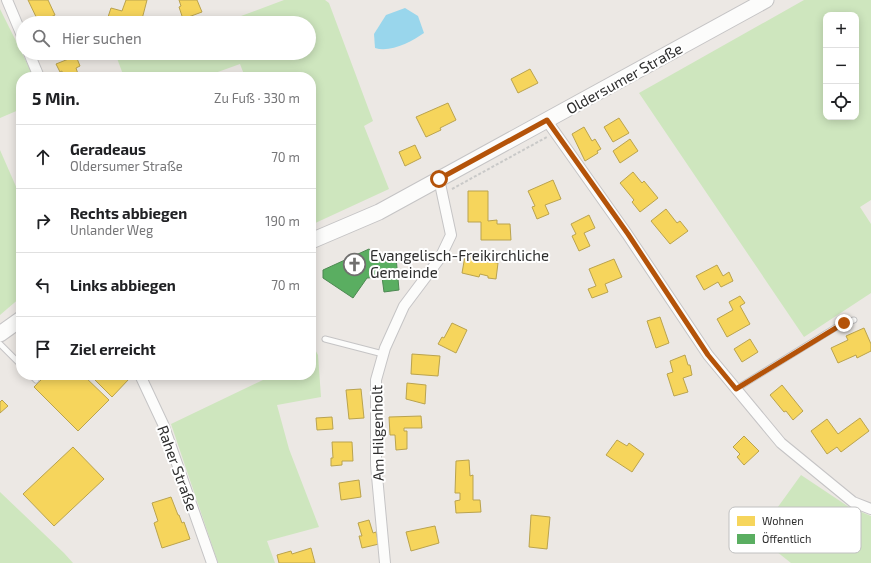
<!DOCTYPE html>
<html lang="de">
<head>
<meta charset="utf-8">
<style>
  body { margin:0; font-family:"Exo 2",sans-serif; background:#f6f6f6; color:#202124 }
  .controls { position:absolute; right:12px; top:12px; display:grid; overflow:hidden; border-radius:8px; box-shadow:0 2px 10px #0003 }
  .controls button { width:36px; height:36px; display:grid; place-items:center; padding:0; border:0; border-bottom:1px solid #e0e0e0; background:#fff; color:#202124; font:20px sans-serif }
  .stop { position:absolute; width:12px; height:12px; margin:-9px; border:3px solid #b45309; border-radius:50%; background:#fff }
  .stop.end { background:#b45309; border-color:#fff; box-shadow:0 1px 4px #0008 }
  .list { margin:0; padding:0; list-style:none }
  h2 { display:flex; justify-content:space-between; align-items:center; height:52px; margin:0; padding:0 16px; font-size:17px }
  h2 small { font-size:13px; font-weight:400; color:#757577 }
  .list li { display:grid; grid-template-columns:26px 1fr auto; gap:12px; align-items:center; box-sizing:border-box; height:64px; padding:0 16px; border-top:1px solid #e0e0e0 }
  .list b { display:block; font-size:15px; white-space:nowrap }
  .list p { margin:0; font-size:13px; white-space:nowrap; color:#757577 }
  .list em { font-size:13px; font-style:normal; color:#757577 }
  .icon { flex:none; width:22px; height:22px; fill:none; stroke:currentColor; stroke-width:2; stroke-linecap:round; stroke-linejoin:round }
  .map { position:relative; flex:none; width:871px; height:563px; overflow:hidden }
  .search { position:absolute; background:#fff; box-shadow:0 2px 10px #0003; left:16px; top:16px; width:300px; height:44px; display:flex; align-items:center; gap:10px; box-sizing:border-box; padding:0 14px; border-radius:22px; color:#757577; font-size:15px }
  .panel { position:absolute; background:#fff; box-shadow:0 2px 10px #0003; left:16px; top:72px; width:300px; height:308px; border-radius:16px }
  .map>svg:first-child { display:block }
  .green { fill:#cee6be; fill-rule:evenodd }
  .water { fill:#99d6ec }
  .homes { fill:#f6d55c; stroke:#baa34e }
  .public { fill:#5aae61; stroke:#4d8852 }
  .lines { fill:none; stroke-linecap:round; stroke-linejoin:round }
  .service-casing { stroke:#c5c4c5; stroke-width:7 }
  .minor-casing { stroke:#c5c4c5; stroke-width:12 }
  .secondary-casing { stroke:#c5c4c5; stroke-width:17 }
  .path { stroke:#c9c9c8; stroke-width:2; stroke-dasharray:3 2; stroke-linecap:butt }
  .service { stroke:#fcfcfb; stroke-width:5 }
  .minor { stroke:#fcfcfb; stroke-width:10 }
  .secondary { stroke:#fcfcfb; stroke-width:15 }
  .route { stroke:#b45309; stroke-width:5 }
  .labels { text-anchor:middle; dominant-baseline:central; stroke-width:4; stroke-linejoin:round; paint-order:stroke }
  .street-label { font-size:15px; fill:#2e2e2e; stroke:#fff }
  .poi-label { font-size:15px; fill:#2e2e2e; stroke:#fff; text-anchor:start }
  .key { fill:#fff; stroke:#c0c0c0; stroke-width:1 }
  .key-label { font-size:11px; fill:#2e2e2e }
</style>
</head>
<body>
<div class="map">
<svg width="871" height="563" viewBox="0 0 871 563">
  <rect width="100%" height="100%" fill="#ece8e4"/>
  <path class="green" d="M284 0H325L329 3 373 121 364 126 389 189 311 225V77H245L240 64 204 77H124L115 53H309V23H222Z
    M804 0H871V200L860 207 871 224V293L804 337 639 93ZM826 15H856V117H826Z
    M0 9 34 77H21V109L0 118Z
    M0 150 21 198V297L0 315Z
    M311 342 318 355 321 397 277 405 289 449 319 527 267 541 275 563H218L171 424 265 379 264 375H311Z
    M801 475 849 507 871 516V563H791L757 536Z
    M0 492 64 553 73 563H0Z"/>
  <path class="water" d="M405 8 418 16 424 33C411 42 390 53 375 48L374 34 386 15Z"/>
  <path class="homes" d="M28 0H48L55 15 39 23Z
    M126 0H147L141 23 123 17 122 23H106L111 8 122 11Z
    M179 0H197L202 12 183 19 179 7 181 6Z
    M76 56 80 66 76 68 79 77H63L62 71 60 72 56 64Z
    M530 69 538 83 518 93 511 79Z
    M214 73 216 77H203Z
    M448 103 456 120 440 128 441 130 426 137 416 117Z
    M619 118 629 133 613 142 604 127Z
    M584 127 592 141 595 139 601 149 597 151 598 153 585 161 572 134Z
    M630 139 638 151 620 163 613 151Z
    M415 145 421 158 405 166 399 152Z
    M633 172 642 183 644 181 658 198 640 212 632 202 634 200 620 183Z
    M553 180 561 199 545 205 549 214 537 219 532 207 535 206 528 191Z
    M468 191H488V221L497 220V224H510L511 240H481V222H468Z
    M666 209 677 223 680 221 688 231 670 244 651 221Z
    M589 215 595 228 584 233 590 246 579 251 572 236 576 234 571 224Z
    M465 256 473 257V260L498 263 496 279 488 278V276L480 274 479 277 462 273Z
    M614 259 622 277 605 284 608 292 592 298 588 289 596 286 589 269Z
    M717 265 723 276 729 272 733 281 721 287 718 282 704 290 696 276Z
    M740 296 745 303 740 306 750 324 727 337 717 319 733 310 729 302Z
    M660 317 669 343 656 348 647 321Z
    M452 323 467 330 456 353 438 344 442 337 444 338Z
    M864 328 871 344V351L857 358 856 355 838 363 831 348 848 340 846 336Z
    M750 339 758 352 742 362 734 349Z
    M412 354 440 356 438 376 411 374Z
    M685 355 688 365H690L692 375 683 378 688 392 674 396 667 374 673 372 670 361Z
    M39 375H83L109 400 78 431 34 387 43 378Z
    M97 375H124L129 379 112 397 94 379Z
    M407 383 426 385 425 404 406 399Z
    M782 385 803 411 793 420 786 411 784 412 770 395Z
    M361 389 364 418 349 419 346 390Z
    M2 400 8 406 0 413V402Z
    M421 416 422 428H404V431H407V449L396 450 395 435H390L389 417Z
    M332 417 333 429 317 430 316 418Z
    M860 418 869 431 841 452 837 447 827 454 811 431 827 419 838 434Z
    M744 436 759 451 744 465 737 457 740 454 733 447Z
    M617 440 627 446 629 443 644 454 632 472 606 455Z
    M332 442H352L353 461H342V465L331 466V458H333Z
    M73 447 104 479 54 526 23 494Z
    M469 460 470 476 473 475V500H480L481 512 456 513 455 501 460 500V493H455L456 461Z
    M359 480 361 497 341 500 339 483Z
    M171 497 178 515H179L182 523 184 522 190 539 162 548 154 523 158 521 152 503Z
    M531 515 550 517 547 549 529 547Z
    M369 520 373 533 376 532 379 544 362 548 359 536H362L358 523Z
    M435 526 439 543 411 551 406 532Z
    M311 548 315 563H279L277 555 291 551 292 554Z"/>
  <path class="public" d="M369 249 383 259 396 257 399 290 384 292 382 277 367 278 353 298 323 278V270Z"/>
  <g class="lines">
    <defs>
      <path id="service" d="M325 339 383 354
        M0 344 21 365
        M31 375 36 380
        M736 389 843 323 854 320"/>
      <path id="minor" d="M7 0 23 38
        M29 53 39 77
        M547 121 627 234 708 355 781 443 853 502 871 509
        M140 375 163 424 212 563
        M385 563 376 465V380L385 348 404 306 440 258 451 235 439 179"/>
      <path id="secondary" d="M311 241 379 212 766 0
        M0 334 21 319"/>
    </defs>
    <use href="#service" class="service-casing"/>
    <use href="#minor" class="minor-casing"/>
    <use href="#secondary" class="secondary-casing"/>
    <path class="path" d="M452 189 547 137"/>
    <use href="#service" class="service"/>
    <use href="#minor" class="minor"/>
    <use href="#secondary" class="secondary"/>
  </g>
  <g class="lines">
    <path class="route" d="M439 179 547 120 628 234 708 355 736 389 844 323"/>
  </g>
  <defs>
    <symbol id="church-ring" viewBox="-11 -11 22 22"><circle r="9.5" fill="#fff" stroke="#706f6e" stroke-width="1.5"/><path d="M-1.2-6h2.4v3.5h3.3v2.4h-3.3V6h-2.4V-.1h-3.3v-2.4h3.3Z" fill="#706f6e"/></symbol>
  </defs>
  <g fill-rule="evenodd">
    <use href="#church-ring" x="342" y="252" width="25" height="25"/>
  </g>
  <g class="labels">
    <g class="street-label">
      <text transform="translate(624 78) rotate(-29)">Oldersumer Straße</text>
      <text transform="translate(377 433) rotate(-91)">Am Hilgenholt</text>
      <text transform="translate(178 468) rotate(70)">Raher Straße</text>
    </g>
    <g class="poi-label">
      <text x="370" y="255">Evangelisch-Freikirchliche<tspan x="370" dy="17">Gemeinde</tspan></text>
    </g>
  </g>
  <rect x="729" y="507" width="132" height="46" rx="6" class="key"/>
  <rect x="737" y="516" width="18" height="10" fill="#f6d55c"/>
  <rect x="737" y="534" width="18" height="10" fill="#5aae61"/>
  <g class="key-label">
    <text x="762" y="525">Wohnen</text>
    <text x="762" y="543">Öffentlich</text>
  </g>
</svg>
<div class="controls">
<button>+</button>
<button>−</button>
<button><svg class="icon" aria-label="locate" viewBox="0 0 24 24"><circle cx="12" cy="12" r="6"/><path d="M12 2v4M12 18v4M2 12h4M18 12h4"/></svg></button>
</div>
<div class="stop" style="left:439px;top:179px"></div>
<div class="stop end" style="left:844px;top:323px"></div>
<div class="search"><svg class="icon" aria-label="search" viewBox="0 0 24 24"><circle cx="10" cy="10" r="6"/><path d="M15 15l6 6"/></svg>Hier suchen</div>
<section class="panel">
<h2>5 Min.<small>Zu Fuß · 330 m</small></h2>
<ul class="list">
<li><svg class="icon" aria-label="ahead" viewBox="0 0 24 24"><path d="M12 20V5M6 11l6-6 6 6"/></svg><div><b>Geradeaus</b><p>Oldersumer Straße</p></div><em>70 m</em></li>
<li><svg class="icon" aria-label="right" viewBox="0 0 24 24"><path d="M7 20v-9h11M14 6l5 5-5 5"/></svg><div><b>Rechts abbiegen</b><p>Unlander Weg</p></div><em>190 m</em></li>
<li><svg class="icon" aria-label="left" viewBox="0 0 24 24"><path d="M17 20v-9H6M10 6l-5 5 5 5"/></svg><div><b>Links abbiegen</b></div><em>70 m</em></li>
<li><svg class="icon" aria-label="arrive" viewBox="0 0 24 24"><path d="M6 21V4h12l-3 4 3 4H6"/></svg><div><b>Ziel erreicht</b></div></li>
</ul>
</section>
</div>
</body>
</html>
